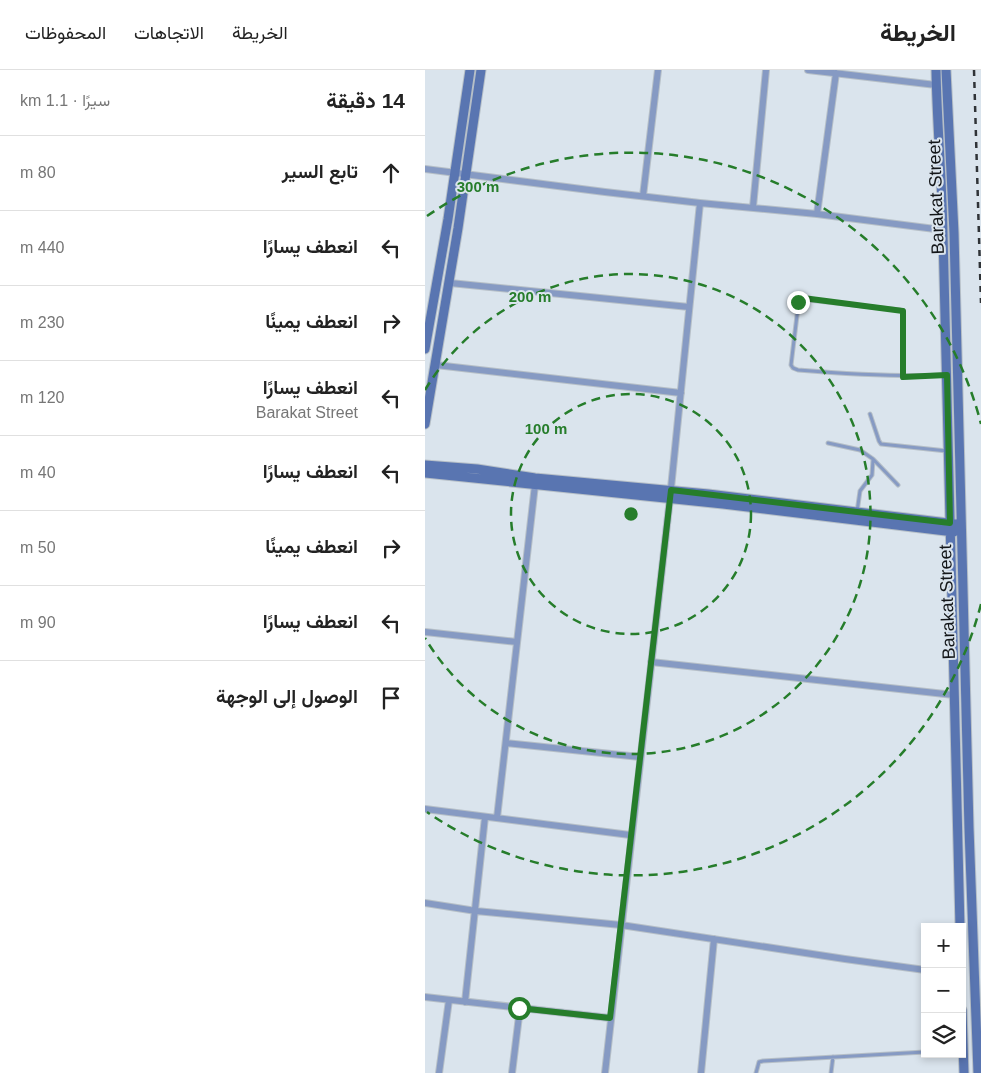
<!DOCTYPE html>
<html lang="ar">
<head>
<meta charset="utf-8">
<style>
  body { margin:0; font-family:Arial,Vazirmatn,sans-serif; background:#f6f6f6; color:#222; direction:rtl }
  .controls { position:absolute; right:15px; bottom:15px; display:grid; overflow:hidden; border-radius:0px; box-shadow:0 2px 8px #0003 }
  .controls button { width:45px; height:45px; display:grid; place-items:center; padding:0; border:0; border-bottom:1px solid #e0e0e0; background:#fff; color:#222; font:25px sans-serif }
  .stop { position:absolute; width:15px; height:15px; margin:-11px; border:4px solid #267d2b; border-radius:50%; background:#fff }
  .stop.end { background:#267d2b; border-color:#fff; box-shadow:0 1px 5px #0008 }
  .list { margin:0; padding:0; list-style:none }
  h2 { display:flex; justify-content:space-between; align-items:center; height:65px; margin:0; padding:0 20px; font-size:21px }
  h2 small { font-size:16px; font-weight:400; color:#767676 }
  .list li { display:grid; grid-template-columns:32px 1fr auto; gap:15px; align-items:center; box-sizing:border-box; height:75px; padding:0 20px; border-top:1px solid #e0e0e0 }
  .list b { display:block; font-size:19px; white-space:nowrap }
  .list p { margin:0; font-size:16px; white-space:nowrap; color:#767676 }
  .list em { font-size:16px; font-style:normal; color:#767676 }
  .icon { flex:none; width:28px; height:28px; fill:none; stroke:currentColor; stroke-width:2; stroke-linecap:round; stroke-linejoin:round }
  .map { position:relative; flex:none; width:556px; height:1003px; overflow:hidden; direction:ltr }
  header { display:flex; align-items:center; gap:30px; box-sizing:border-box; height:70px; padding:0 25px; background:#fff; border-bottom:1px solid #e0e0e0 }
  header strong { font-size:24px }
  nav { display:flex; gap:28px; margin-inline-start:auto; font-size:18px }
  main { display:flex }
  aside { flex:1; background:#fff }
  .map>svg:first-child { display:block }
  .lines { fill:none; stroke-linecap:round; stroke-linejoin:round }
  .lane-casing { stroke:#b6bfc7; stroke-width:5 }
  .street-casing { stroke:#b6bfc7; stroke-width:8 }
  .secondary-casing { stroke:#b6bfc7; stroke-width:11 }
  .lane { stroke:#869ac3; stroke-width:3 }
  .street { stroke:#869ac3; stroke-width:6 }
  .secondary { stroke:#5975b1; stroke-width:9 }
  .rail { stroke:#2f3337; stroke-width:2.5; stroke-dasharray:6 6; stroke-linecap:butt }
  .route { stroke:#267d2b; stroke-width:6 }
  .ring { fill:none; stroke:#267d2b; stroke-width:2.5; stroke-dasharray:9 6 }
  .labels { text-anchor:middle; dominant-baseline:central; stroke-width:4; stroke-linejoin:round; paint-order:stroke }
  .street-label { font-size:18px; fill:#131619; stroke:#dae4ed }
  .centre { fill:#267d2b; stroke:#dae4ed; stroke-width:2.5 }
  .ring-label { font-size:15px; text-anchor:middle; font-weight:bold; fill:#267d2b; stroke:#dae4ed; stroke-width:4; stroke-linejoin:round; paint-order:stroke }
</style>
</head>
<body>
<header>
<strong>الخريطة</strong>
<nav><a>الخريطة</a><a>الاتجاهات</a><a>المحفوظات</a></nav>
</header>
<main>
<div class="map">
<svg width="556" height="1003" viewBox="0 0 556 1003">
  <rect width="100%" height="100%" fill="#dae4ed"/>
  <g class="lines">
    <defs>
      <path id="lane" d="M478 307V241L475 240 374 229 366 295 368 298 373 300C422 304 471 307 520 305
        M445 344 454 371 456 374 522 381
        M403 373 435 380 448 389 473 415
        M432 442 435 421 447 405 448 390
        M331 1003 334 992 338 991 500 982
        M406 1003 408 987"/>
      <path id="street" d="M383 0 511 15
        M0 99 180 122 275 133 392 144 518 160
        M218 126 233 0
        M328 137 341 0
        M392 144 411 3
        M25 213 264 237
        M11 295 256 323
        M0 562 92 572
        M226 592 529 625
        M81 673 215 687
        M0 739 205 765
        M72 748 110 415
        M0 833 51 841 196 855 420 889 500 900
        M0 927 185 948
        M40 932 60 747
        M14 1003 24 930
        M87 1003 95 938
        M180 1003 245 428 275 133
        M276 1003 289 869"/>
      <path id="secondary" d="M511 0C512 55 517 109 518 164 523 395 528 626 535 857
        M521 0 529 163 544 758 553 1003
        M0 279 23 149 45 0
        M0 354 33 158 56 0
        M0 395 52 399 110 408 283 424 531 454
        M0 403 298 434 529 462
        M537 940 539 1003"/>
    </defs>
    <use href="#lane" class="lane-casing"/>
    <use href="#street" class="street-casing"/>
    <use href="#secondary" class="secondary-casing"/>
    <use href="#lane" class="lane"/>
    <use href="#street" class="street"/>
    <use href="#secondary" class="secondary"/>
    <path class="rail" d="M549 0 556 233"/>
  </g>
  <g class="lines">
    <path class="route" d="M94 938 185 948 246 420 525 453 522 305 478 307V241L378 228H374L373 232"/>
  </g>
  <g class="ring">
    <circle cx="206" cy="444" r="120"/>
    <path d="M0 320A240 240 0 1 1 0 568"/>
    <path d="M556 534A361 361 0 0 1 2 742M2 146A361 361 0 0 1 556 354"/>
  </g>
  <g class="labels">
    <g class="street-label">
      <text transform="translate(511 127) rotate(-92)">Barakat Street</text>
      <text transform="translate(522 532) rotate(-92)">Barakat Street</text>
    </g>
  </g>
  <circle cx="206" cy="444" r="8" class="centre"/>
  <g class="ring-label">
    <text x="53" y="122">300 m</text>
    <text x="105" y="232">200 m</text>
    <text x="121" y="364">100 m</text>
  </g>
</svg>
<div class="controls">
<button>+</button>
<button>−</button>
<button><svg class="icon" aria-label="layers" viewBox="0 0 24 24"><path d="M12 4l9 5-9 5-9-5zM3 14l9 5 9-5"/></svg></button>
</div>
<div class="stop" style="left:94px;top:938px"></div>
<div class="stop end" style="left:373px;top:232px"></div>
</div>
<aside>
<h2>14 دقيقة<small>سيرًا · 1.1 km</small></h2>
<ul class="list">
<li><svg class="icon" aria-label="ahead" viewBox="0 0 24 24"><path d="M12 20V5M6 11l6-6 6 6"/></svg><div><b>تابع السير</b></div><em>80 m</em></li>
<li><svg class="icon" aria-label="left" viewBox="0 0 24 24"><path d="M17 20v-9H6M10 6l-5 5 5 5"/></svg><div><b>انعطف يسارًا</b></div><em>440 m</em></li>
<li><svg class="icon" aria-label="right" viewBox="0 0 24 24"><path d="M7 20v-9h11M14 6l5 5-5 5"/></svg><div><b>انعطف يمينًا</b></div><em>230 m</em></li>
<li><svg class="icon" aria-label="left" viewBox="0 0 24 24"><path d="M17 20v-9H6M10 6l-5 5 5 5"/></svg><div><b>انعطف يسارًا</b><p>Barakat Street</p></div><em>120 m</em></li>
<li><svg class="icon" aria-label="left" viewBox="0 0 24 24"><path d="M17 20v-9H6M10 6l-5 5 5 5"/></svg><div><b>انعطف يسارًا</b></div><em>40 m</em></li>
<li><svg class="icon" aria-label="right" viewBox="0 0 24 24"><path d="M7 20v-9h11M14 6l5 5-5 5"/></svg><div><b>انعطف يمينًا</b></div><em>50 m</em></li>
<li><svg class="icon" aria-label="left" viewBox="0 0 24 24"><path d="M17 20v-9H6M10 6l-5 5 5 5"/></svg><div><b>انعطف يسارًا</b></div><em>90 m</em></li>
<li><svg class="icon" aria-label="arrive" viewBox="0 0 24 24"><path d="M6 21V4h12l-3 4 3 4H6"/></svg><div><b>الوصول إلى الوجهة</b></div></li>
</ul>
</aside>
</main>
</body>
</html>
